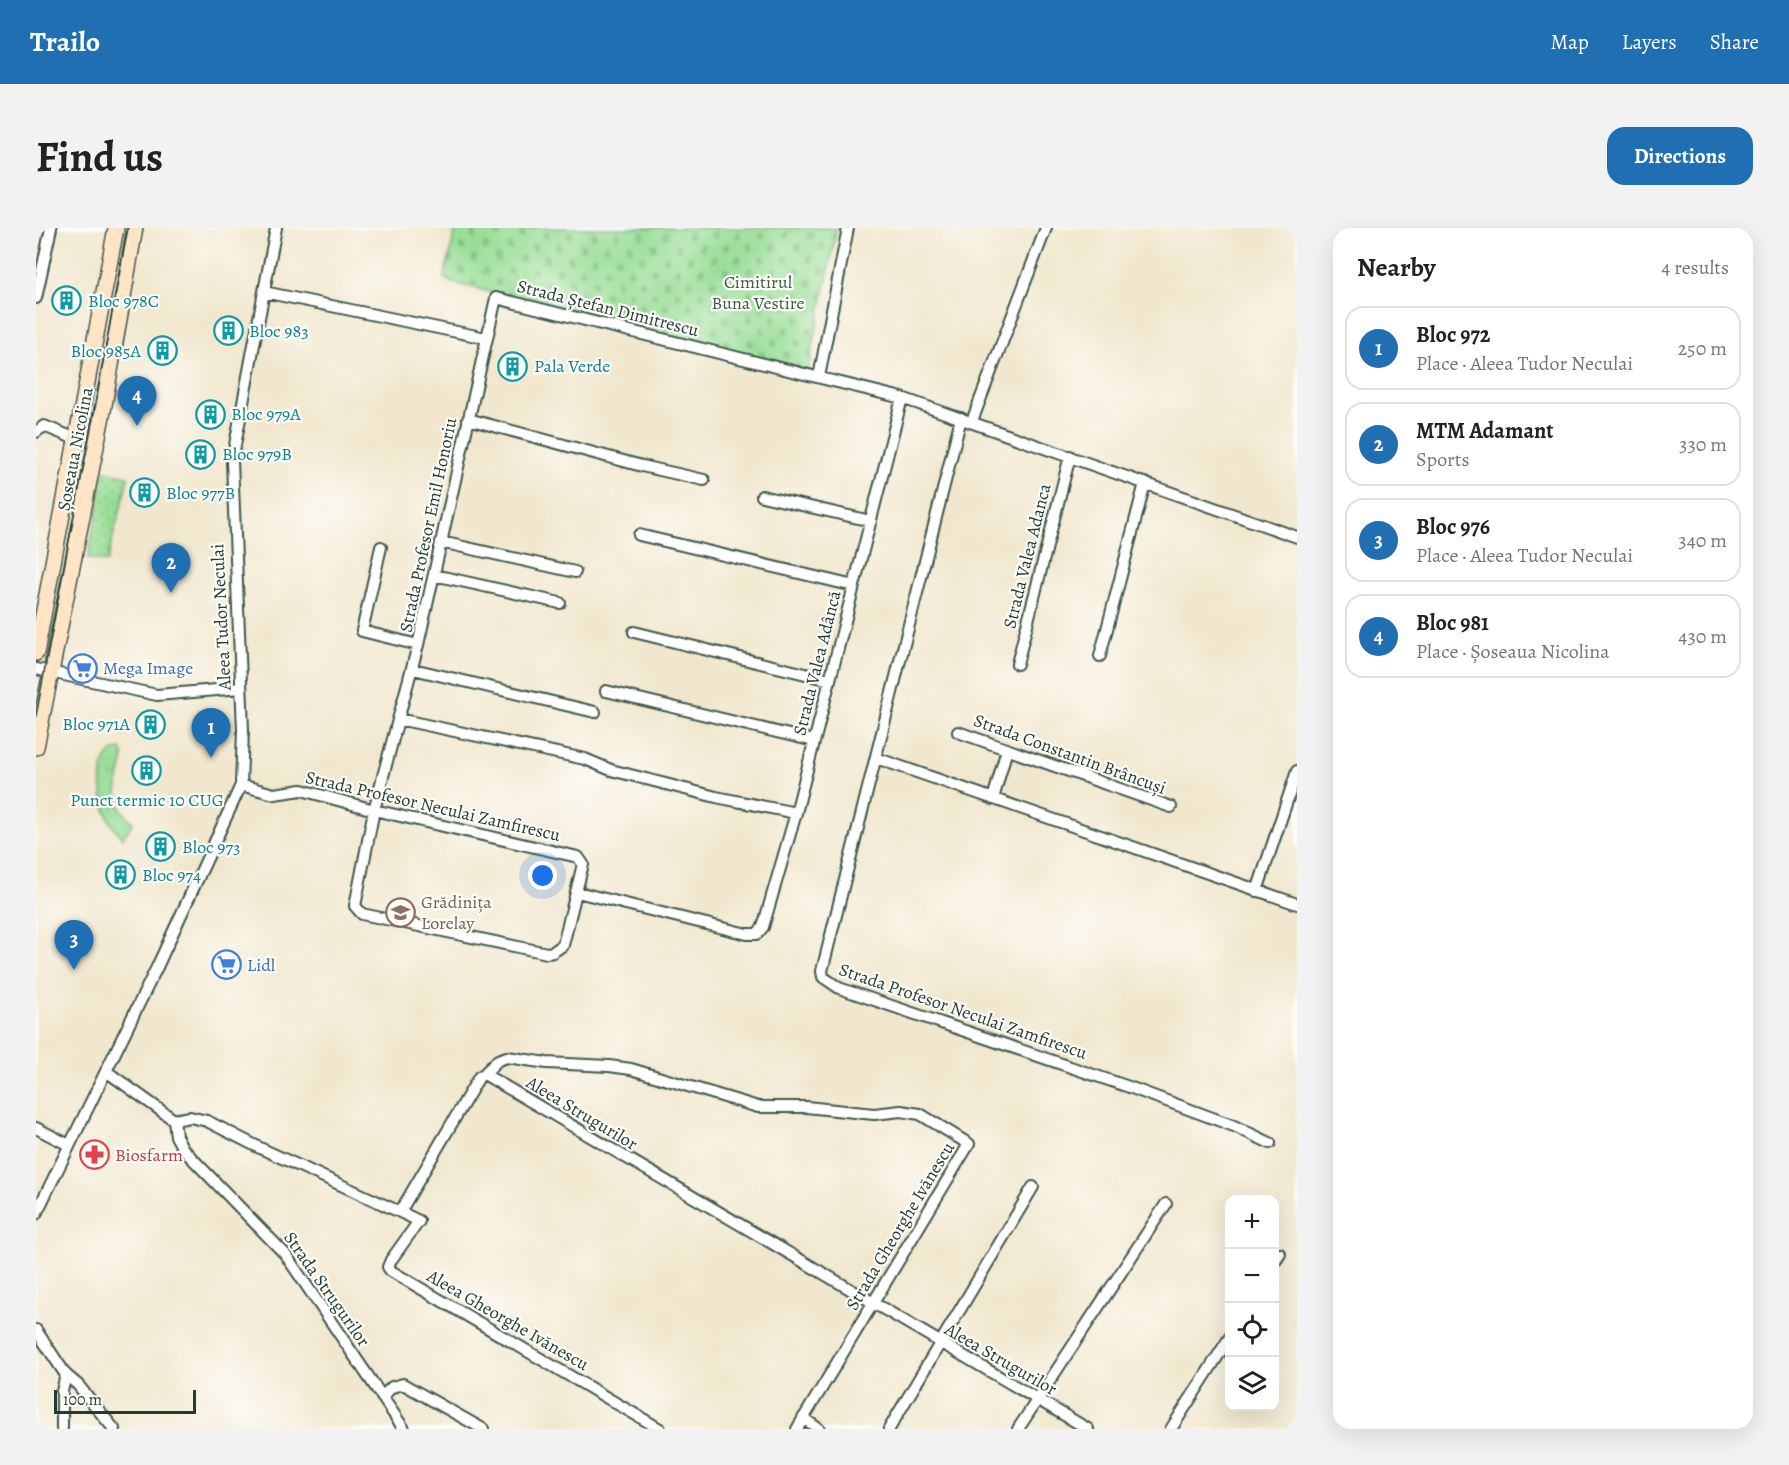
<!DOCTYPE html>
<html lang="en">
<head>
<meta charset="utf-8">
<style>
  body { margin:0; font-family:Alegreya,serif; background:#f2f2f2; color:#222 }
  .controls { position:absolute; right:18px; bottom:18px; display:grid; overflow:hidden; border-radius:12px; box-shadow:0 6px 24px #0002 }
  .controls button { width:54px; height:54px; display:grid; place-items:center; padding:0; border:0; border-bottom:2px solid #e0e0e0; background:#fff; color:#222; font:30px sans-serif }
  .scale { position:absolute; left:18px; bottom:15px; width:142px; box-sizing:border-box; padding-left:6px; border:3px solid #1f3d34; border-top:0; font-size:16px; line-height:21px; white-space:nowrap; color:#1f3d34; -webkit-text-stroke:4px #fdfcf7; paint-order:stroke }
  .you { position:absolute; left:507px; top:648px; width:21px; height:21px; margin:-15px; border:4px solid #fff; border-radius:50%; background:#1a73e8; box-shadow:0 0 0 9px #1a73e833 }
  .badge { display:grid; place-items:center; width:39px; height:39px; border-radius:50%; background:#1f6fb2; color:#fff; font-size:20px; font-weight:700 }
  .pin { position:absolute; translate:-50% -50px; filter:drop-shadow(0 2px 3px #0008) }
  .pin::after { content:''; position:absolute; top:32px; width:21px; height:18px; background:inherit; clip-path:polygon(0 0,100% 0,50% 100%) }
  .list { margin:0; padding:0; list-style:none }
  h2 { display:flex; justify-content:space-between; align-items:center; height:78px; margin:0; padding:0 24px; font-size:26px }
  h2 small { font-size:20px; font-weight:400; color:#767676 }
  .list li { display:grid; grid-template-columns:39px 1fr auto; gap:18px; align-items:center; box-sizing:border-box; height:84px; margin:0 12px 12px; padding:0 12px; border:2px solid #e0e0e0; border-radius:18px }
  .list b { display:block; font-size:22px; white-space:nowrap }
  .list p { margin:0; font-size:20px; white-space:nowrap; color:#767676 }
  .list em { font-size:20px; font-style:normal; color:#767676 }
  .icon { flex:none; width:33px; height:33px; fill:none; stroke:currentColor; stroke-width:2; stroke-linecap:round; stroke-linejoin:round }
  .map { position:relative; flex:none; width:1261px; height:1201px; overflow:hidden; border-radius:18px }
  header { display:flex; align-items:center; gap:36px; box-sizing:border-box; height:84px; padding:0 30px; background:#1f6fb2; color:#fff }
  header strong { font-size:28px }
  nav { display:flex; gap:33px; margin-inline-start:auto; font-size:21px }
  .intro { display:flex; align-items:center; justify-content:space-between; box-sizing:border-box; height:144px; padding:0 36px }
  h1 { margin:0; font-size:42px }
  .button { padding:15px 27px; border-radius:18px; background:#1f6fb2; color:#fff; font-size:21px; font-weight:700 }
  main { display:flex; gap:36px; padding:0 36px }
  aside { flex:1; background:#fff; border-radius:18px; box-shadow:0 6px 24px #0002 }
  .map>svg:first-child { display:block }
  .grass { fill:url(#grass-dots); stroke:#5c8e66; stroke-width:1.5 }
  .cemetery { fill:url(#cemetery-stones); stroke:#5c8e66; stroke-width:1.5 }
  .park { fill:url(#park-tufts); stroke:#5c8e66; stroke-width:1.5 }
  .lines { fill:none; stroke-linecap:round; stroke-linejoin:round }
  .street-casing { stroke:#3e564b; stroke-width:14 }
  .secondary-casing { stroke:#3e564b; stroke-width:18 }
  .street { stroke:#fff; stroke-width:10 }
  .secondary { stroke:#ffe4c6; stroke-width:15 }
  .tram { stroke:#1f3d34; stroke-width:1.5 }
  .labels { text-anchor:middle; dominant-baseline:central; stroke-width:4.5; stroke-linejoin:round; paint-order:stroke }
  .park-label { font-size:18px; fill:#375d48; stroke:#fdfcf7 }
  .culture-label { font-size:18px; fill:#0d838f; stroke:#fdfcf7; text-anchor:start }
  .street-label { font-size:18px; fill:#1f3d34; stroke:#fdfcf7 }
  .shop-label { font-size:18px; fill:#366cbe; stroke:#fdfcf7; text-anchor:start }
  .education-label { font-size:18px; fill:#785e54; stroke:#fdfcf7; text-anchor:start }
  .health-label { font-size:18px; fill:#be3a42; stroke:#fdfcf7; text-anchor:start }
</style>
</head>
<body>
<header>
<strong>Trailo</strong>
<nav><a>Map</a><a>Layers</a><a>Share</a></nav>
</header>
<div class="intro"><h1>Find us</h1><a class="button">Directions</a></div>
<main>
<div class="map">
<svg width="1261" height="1201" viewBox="0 0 1261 1201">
  <defs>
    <pattern id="grass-dots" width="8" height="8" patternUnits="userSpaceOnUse" patternTransform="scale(1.5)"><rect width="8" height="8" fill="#99de97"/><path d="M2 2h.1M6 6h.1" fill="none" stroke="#83bf83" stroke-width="1.8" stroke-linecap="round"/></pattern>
    <pattern id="cemetery-stones" width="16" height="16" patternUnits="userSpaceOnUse" patternTransform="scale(1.5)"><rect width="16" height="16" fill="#99de97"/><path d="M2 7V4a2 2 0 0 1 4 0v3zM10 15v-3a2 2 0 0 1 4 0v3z" fill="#83bf83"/></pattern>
    <pattern id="park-tufts" width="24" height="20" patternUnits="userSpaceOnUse" patternTransform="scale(1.5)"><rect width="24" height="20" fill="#99de97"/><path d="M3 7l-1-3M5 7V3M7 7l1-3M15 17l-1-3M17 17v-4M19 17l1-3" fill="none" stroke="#83bf83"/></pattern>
  </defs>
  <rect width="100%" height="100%" fill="#fdfcf7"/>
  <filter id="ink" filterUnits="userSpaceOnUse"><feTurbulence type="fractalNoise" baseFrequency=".0167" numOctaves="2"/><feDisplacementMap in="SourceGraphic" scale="12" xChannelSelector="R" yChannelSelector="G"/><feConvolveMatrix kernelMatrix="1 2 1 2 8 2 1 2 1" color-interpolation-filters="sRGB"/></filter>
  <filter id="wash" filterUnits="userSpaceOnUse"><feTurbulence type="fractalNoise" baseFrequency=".008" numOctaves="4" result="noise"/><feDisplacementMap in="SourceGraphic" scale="24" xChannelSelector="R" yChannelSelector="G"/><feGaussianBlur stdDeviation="1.35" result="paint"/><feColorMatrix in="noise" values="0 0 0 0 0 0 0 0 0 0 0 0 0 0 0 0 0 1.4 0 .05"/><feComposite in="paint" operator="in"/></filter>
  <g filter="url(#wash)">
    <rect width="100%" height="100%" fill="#f1e7ce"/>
    <path class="grass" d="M68 243 92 248C87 277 77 304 71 334L52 330Z"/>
    <path class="cemetery" d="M420 0H801L772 143 414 54 408 50Z"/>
    <path class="park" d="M85 521C96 536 63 568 97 594L87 610C82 604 76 598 73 591 64 573 58 524 85 521Z"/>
  </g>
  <g filter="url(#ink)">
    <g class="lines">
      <defs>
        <path id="street" d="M228 64 450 110
          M0 70 15 0
          M783 149 812 0
          M925 190 786 743 787 749 803 760 1093 859 1198 898 1234 915
          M432 191 606 238 668 252
          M936 193 1010 0
          M0 204 8 198 40 211
          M726 268 835 293
          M603 307 818 358
          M405 314 539 344
          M345 319 326 403 382 417
          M398 347 524 375
          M598 404 794 452
          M1064 428 1109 255
          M981 436 1034 228
          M0 441 121 467 205 460
          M377 441 559 484
          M570 463 778 513
          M362 491 549 531 575 542 680 569 760 585
          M922 504 1135 579
          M840 530 1261 676
          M205 557 238 566 266 562 338 582 542 629 547 636 527 717 517 724 511 725 326 686 319 678 338 582 382 417 460 70 866 170 1261 309
          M957 571 971 521
          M1221 663 1261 543
          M541 664 711 706H721L727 699 760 585 866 170
          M70 843 138 892 154 889 171 893 224 920 364 984 443 849 448 846 1052 1201
          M448 846 462 832 471 829 511 835 573 838 595 841 722 879H770L838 886 865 883 884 886 933 916 761 1201
          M138 892 140 908 147 921 249 1026 368 1201
          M0 900 33 917
          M364 984 383 993 355 1032 352 1039 355 1043 624 1201
          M0 986 121 739 205 557 207 502 196 233 240 0
          M1238 1035 1244 1026
          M0 1102 30 1147 42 1157 78 1201
          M346 1169 356 1159 367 1156 447 1201
          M767 1190 783 1201
          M26 1201V1163L30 1147
          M853 1201 997 959
          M982 1201 1130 976
          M1135 1201 1194 1109"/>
        <path id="secondary" d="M0 425 80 0
          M0 519 67 183 99 0"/>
      </defs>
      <use href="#street" class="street-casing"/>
      <use href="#secondary" class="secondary-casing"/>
      <use href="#street" class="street"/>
      <use href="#secondary" class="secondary"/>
      <path class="tram" d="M0 488 92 0"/>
    </g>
  </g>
  <defs>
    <symbol id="building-ring" viewBox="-11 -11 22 22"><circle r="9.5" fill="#fdfcf7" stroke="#0f9aa8" stroke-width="1.5"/><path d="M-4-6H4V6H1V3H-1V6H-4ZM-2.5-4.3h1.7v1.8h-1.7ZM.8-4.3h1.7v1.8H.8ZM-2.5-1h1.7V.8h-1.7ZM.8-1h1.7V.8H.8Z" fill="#0f9aa8"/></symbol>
    <symbol id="supermarket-ring" viewBox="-11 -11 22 22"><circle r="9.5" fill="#fdfcf7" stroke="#3f7fe0" stroke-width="1.5"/><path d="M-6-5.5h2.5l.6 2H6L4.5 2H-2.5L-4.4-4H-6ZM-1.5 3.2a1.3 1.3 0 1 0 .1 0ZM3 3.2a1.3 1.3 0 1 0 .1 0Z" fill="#3f7fe0"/></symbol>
    <symbol id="school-ring" viewBox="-11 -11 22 22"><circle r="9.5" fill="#fdfcf7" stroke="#8d6e63" stroke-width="1.5"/><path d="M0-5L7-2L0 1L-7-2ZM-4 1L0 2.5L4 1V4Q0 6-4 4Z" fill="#8d6e63"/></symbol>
    <symbol id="pharmacy-ring" viewBox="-11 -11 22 22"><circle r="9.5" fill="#fdfcf7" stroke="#e0444e" stroke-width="1.5"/><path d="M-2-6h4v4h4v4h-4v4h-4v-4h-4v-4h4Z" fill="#e0444e"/></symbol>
  </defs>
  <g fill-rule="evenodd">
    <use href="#building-ring" x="14" y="56" width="33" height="33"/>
    <use href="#building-ring" x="176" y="86" width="33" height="33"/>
    <use href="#building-ring" x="110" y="106" width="33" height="33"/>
    <use href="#building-ring" x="460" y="122" width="33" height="33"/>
    <use href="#building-ring" x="158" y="170" width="33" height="33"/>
    <use href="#building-ring" x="148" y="210" width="33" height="33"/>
    <use href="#building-ring" x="92" y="248" width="33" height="33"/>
    <use href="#supermarket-ring" x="30" y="424" width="33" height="33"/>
    <use href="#building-ring" x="98" y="480" width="33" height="33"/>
    <use href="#building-ring" x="94" y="526" width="33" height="33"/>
    <use href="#building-ring" x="108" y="602" width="33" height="33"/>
    <use href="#building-ring" x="68" y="630" width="33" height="33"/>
    <use href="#school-ring" x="348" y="668" width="33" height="33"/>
    <use href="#supermarket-ring" x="174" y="720" width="33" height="33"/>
    <use href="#pharmacy-ring" x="42" y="910" width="33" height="33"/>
  </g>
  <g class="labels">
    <g class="park-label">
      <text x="722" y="54">Cimitirul<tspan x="722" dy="21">Buna Vestire</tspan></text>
    </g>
    <g class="culture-label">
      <text x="52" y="73">Bloc 978C</text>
      <text x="213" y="103">Bloc 983</text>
      <text x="105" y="123" text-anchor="end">Bloc 985A</text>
      <text x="498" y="138">Pala Verde</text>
      <text x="195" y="186">Bloc 979A</text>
      <text x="186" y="226">Bloc 979B</text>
      <text x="130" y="265">Bloc 977B</text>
      <text x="94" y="496" text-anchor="end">Bloc 971A</text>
      <text x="111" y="572" text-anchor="middle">Punct termic 10 CUG</text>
      <text x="146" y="619">Bloc 973</text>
      <text x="106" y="647">Bloc 974</text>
    </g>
    <g class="street-label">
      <text transform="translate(572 80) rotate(14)">Strada Ștefan Dimitrescu</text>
      <text transform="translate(39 221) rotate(-79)">Șoseaua Nicolina</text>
      <text transform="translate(392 297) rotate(-78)">Strada Profesor Emil Honoriu</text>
      <text transform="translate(991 328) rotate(-76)">Strada Valea Adanca</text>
      <text transform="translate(185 389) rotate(-93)">Aleea Tudor Neculai</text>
      <text transform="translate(781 435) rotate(-76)">Strada Valea Adâncă</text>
      <text transform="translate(1034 526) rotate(20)">Strada Constantin Brâncuși</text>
      <text transform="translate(397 578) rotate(13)">Strada Profesor Neculai Zamfirescu</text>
      <text transform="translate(927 783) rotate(19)">Strada Profesor Neculai Zamfirescu</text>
      <text transform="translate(546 885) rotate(31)">Aleea Strugurilor</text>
      <text transform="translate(864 998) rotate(-59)">Strada Gheorghe Ivănescu</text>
      <text transform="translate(291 1061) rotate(55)">Strada Strugurilor</text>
      <text transform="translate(472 1092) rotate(30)">Aleea Gheorghe Ivănescu</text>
      <text transform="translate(965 1131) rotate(30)">Aleea Strugurilor</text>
    </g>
    <g class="shop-label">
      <text x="67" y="440">Mega Image</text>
      <text x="211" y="737">Lidl</text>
    </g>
    <g class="education-label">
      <text x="385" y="674">Grădinița<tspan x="385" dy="21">Lorelay</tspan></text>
    </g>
    <g class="health-label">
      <text x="79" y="927">Biosfarm</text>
    </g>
  </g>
</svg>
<div class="controls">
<button>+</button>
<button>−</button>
<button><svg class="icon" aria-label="locate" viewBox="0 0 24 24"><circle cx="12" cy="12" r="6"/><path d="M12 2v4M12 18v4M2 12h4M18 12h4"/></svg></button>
<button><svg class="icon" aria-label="layers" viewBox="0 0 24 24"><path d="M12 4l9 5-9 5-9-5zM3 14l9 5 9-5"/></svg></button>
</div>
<div class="scale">100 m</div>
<div class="you"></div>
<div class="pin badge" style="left:175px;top:530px">1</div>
<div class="pin badge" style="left:135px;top:365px">2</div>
<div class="pin badge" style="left:38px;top:742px">3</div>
<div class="pin badge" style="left:101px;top:198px">4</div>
</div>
<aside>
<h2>Nearby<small>4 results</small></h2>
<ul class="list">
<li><span class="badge">1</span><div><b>Bloc 972</b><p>Place · Aleea Tudor Neculai</p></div><em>250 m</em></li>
<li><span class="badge">2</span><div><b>MTM Adamant</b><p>Sports</p></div><em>330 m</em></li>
<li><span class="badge">3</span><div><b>Bloc 976</b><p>Place · Aleea Tudor Neculai</p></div><em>340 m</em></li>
<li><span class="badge">4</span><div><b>Bloc 981</b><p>Place · Șoseaua Nicolina</p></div><em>430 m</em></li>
</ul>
</aside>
</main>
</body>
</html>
